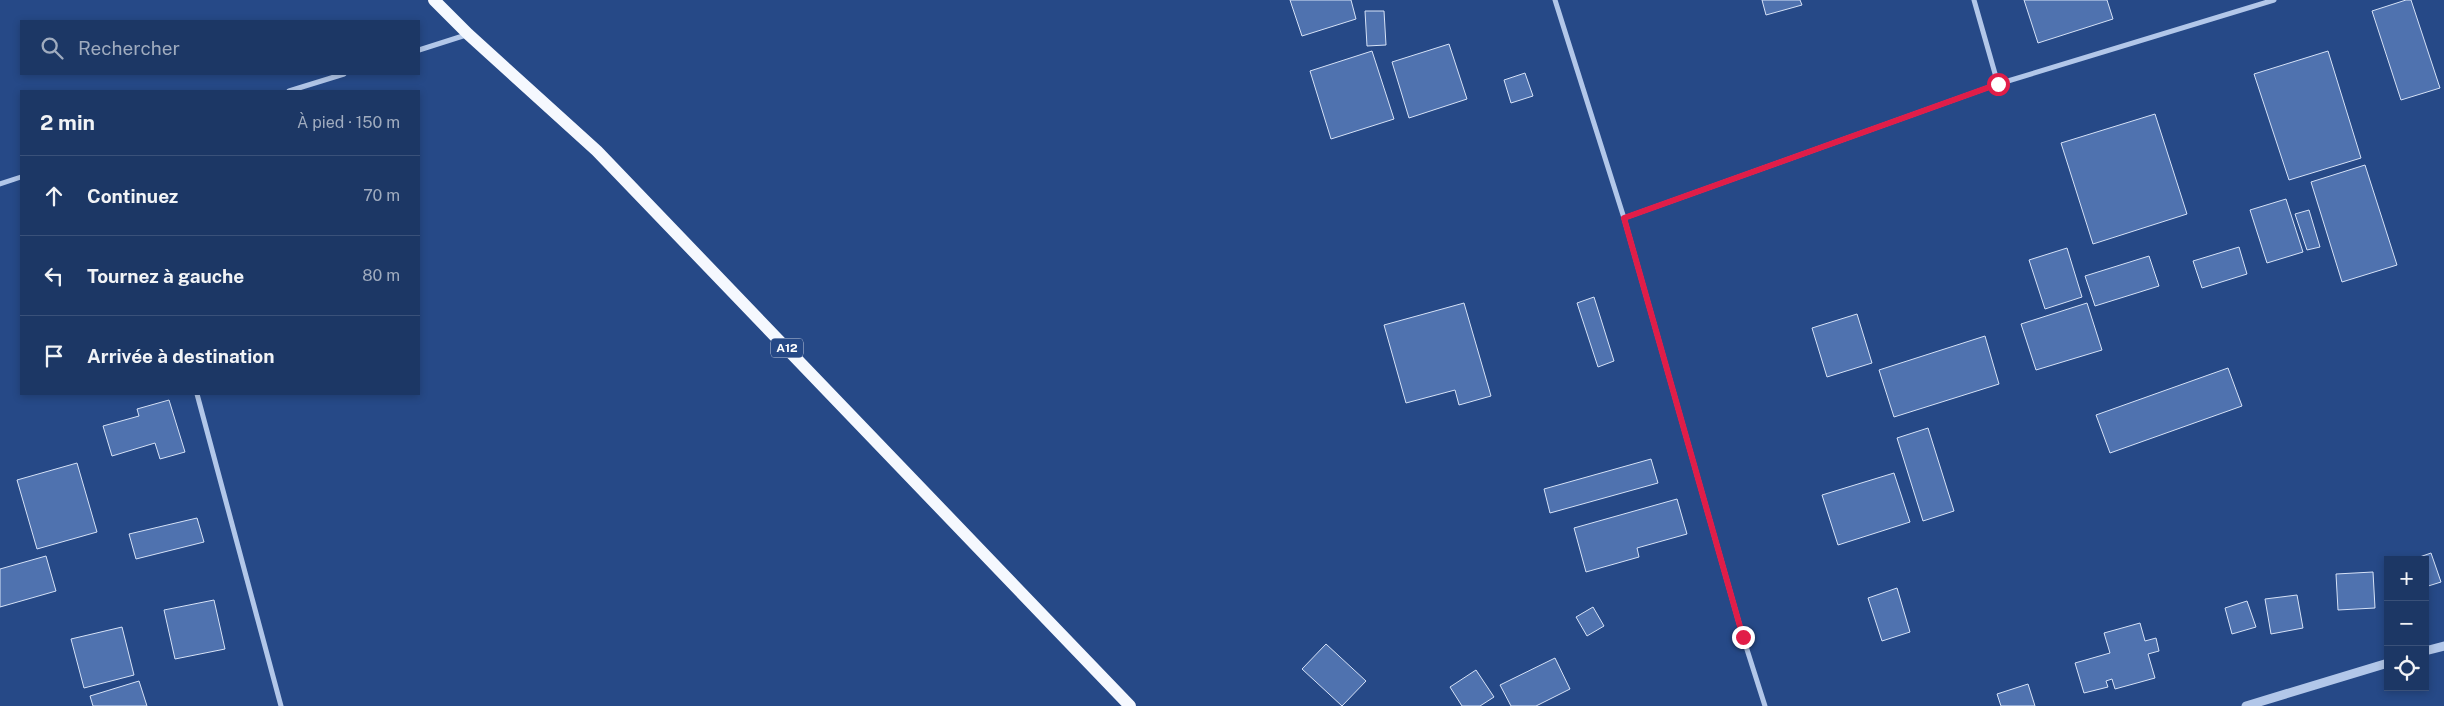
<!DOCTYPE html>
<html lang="fr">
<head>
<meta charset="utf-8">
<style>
  body { margin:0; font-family:"Public Sans",sans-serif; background:#253f6b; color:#f1f3f6 }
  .controls { position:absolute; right:15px; bottom:15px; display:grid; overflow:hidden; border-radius:0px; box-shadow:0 2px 8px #0003 }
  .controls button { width:45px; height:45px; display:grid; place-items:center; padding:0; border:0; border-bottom:1px solid #3a5179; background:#1c3765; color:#f1f3f6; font:25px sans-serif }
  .stop { position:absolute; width:15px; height:15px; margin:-11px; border:4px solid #e11d48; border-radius:50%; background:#fff }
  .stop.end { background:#e11d48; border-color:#fff; box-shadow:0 1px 5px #0008 }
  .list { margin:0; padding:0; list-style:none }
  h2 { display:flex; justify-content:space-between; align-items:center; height:65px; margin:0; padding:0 20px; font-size:21px }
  h2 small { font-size:16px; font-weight:400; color:#a0acbf }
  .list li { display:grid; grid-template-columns:32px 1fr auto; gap:15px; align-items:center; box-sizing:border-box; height:80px; padding:0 20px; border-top:1px solid #3a5179 }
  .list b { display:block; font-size:19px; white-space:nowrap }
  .list em { font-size:16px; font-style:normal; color:#a0acbf }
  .icon { flex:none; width:28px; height:28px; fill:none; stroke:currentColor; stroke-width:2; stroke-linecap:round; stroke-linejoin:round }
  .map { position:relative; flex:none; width:2444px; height:706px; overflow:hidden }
  .search { position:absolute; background:#1c3765; box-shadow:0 2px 8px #0003; left:20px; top:20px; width:400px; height:55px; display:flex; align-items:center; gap:12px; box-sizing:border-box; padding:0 18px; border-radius:0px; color:#a0acbf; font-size:19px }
  .panel { position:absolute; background:#1c3765; box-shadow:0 2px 8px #0003; left:20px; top:90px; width:400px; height:305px; border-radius:0px }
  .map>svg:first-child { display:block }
  .building { fill:#4f72af; stroke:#d6e2f7 }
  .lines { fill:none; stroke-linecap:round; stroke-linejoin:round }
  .minor { stroke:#b2c7e9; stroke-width:5 }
  .tertiary { stroke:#b2c7e9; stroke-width:9 }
  .primary { stroke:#f5f8fe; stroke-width:12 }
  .route { stroke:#e11d48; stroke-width:6 }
  .labels { text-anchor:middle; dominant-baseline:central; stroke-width:4.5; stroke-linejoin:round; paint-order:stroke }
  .shield { fill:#264987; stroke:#bec8db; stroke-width:1 }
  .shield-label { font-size:12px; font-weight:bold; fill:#fff }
</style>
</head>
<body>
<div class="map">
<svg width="2444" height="706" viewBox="0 0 2444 706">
  <rect width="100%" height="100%" fill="#264987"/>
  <path class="building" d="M1290 0H1351L1356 19 1302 36Z
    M1762 0H1800L1802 5 1766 15Z
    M2024 0H2107L2113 19 2038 43Z
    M2406 0H2411L2440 88 2401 100 2372 11Z
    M1365 11H1384L1386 45 1367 46Z
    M1449 44 1467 99 1409 118 1392 62Z
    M1372 51 1394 119 1331 139 1310 71Z
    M2328 51 2361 158 2289 180 2254 74Z
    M1525 73 1533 96 1511 103 1504 80Z
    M2155 114 2187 214 2093 244 2061 143Z
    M2365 165 2397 265 2342 282 2311 182Z
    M2286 199 2303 252 2267 263 2250 210Z
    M2309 210 2320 247 2307 250 2295 214Z
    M2239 247 2247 274 2202 288 2193 261Z
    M2067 248 2082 297 2045 309 2029 260Z
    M2149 256 2159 286 2095 306 2085 276Z
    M1594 297 1614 361 1598 367 1577 303Z
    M1464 303 1491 396 1459 405 1455 390 1406 403 1384 325Z
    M2087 303 2102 350 2036 370 2021 324Z
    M1857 314 1872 363 1827 377 1812 328Z
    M1985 336 1999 384 1894 417 1879 370Z
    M2228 368 2242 406 2110 453 2096 415Z
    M169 400 185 452 160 459 155 443 112 456 103 426 139 416 137 409Z
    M1928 428 1954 511 1923 521 1897 438Z
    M1651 459 1658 483 1550 513 1544 489Z
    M77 463 97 532 37 549 17 480Z
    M1894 473 1910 522 1838 545 1822 495Z
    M1677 499 1687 534 1637 548 1639 557 1586 572 1574 528Z
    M197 518 204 542 136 559 129 534Z
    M2431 553 2441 582 2425 587V560H2411Z
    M46 556 56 591 0 607V569Z
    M2373 572 2375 608 2338 610 2336 574Z
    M1897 588 1910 632 1882 641 1868 598Z
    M2297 595 2303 628 2271 634 2265 599Z
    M214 600 225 649 175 659 164 610Z
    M2247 601 2256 627 2232 634 2225 608Z
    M1593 607 1604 626 1587 636 1576 617Z
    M2140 623 2145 641 2156 638 2159 651 2148 654 2155 678 2115 689 2112 679 2106 681 2108 687 2084 693 2075 663 2110 653 2104 633Z
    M122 627 134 675 84 688 71 639Z
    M1326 644 1366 681 1342 706 1302 669Z
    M1555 658 1570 689 1536 706H1511L1500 685Z
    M1476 670 1494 697 1480 706H1462L1450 687Z
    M139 681 147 706H93L90 696Z
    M2028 684 2035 706H2001L1997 694Z"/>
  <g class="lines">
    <path class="minor" d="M1555 0 1624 218 1743 637 1765 706
      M1974 0 1998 84
      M419 50 466 35
      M289 91 344 74
      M0 184 21 177
      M1624 218 1998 84 2274 0
      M197 394 281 706"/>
    <path class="tertiary" d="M2425 651 2444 646
      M2246 706 2388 663"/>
    <path class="primary" d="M434 0 468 34 597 151 1130 706"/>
  </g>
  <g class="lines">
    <path class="route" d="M1743 637 1624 218 1998 84"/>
  </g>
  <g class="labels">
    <rect class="shield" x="771" y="338.5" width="32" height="19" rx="4"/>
    <g class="shield-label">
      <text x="787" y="348">A12</text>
    </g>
  </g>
</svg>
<div class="controls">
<button>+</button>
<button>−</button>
<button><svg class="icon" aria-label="locate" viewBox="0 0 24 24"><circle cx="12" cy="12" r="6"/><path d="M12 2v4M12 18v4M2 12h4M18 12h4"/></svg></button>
</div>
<div class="stop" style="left:1998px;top:84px"></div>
<div class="stop end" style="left:1743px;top:637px"></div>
<div class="search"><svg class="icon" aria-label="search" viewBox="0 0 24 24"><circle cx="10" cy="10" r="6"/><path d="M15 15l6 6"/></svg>Rechercher</div>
<section class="panel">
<h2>2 min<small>À pied · 150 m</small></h2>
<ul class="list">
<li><svg class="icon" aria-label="ahead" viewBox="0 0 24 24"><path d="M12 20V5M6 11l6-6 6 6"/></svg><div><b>Continuez</b></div><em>70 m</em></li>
<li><svg class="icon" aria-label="left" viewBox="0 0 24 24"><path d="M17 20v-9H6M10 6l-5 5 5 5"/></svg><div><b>Tournez à gauche</b></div><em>80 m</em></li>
<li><svg class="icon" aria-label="arrive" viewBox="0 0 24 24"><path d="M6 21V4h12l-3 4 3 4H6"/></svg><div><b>Arrivée à destination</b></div></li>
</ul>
</section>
</div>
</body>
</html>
